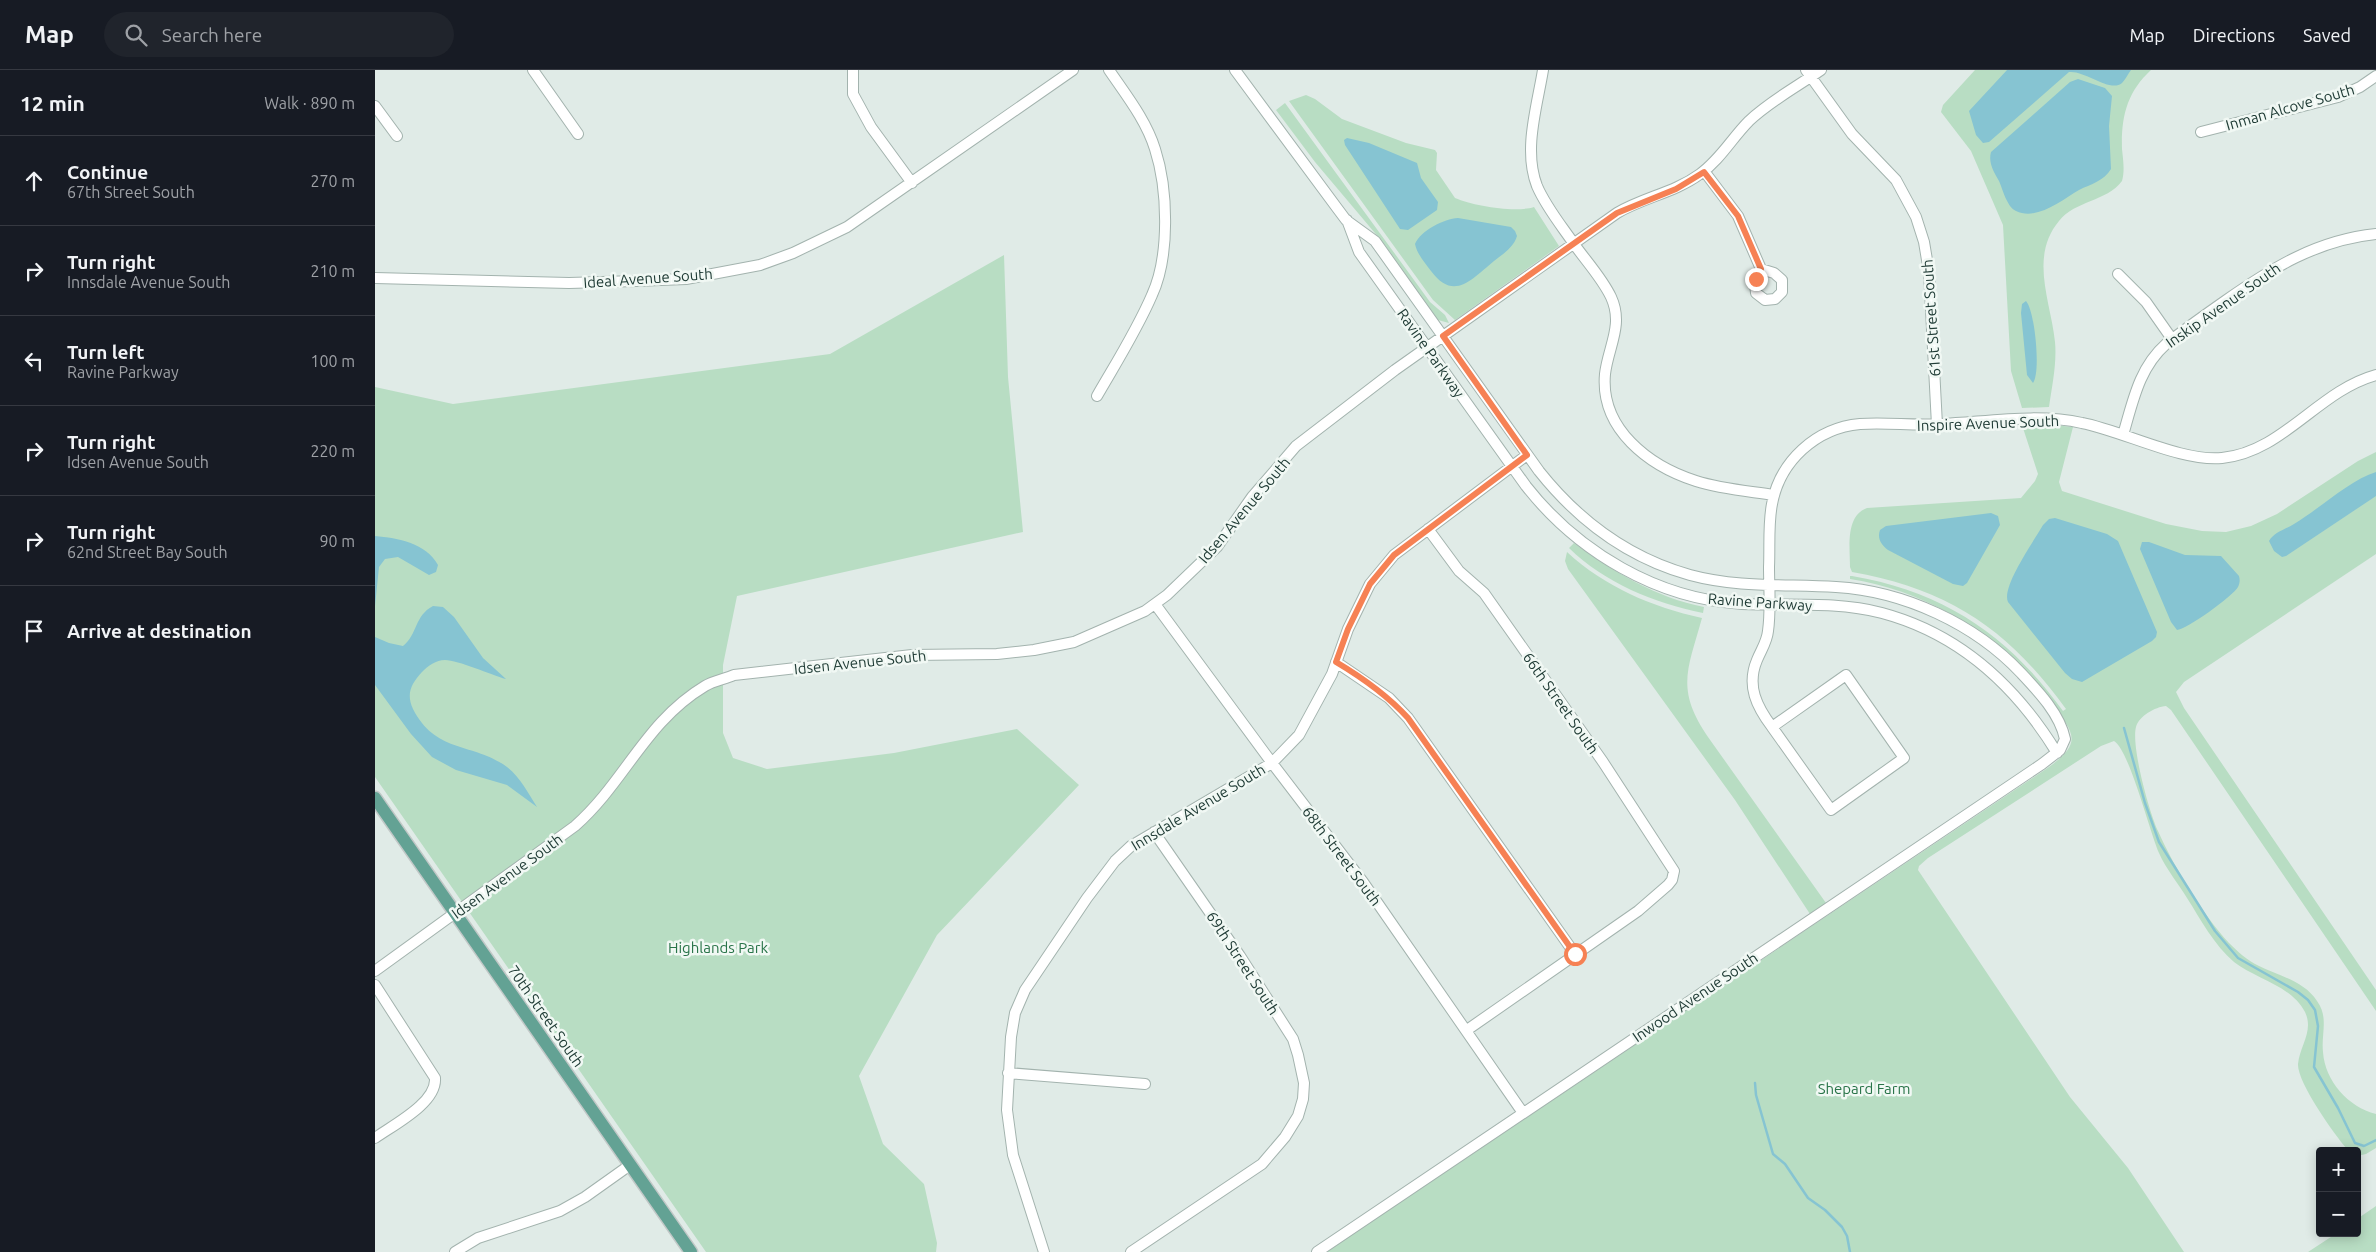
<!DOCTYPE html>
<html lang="en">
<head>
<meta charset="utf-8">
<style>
  body { margin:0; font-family:Ubuntu,sans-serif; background:#20242c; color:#f1f3f6 }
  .controls { position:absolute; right:15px; bottom:15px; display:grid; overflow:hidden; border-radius:5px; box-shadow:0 2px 12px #0003 }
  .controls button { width:45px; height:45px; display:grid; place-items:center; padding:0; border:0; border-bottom:1px solid #363941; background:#171b24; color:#f1f3f6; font:25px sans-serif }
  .stop { position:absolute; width:15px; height:15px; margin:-11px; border:4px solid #f68154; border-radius:50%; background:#fff }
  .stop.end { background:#f68154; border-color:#fff; box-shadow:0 1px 5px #0008 }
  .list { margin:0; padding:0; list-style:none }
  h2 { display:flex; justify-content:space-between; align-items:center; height:65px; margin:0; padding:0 20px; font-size:21px }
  h2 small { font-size:16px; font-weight:400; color:#9ea1a6 }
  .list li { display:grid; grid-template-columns:32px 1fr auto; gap:15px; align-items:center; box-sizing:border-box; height:90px; padding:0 20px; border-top:1px solid #363941 }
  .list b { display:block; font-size:19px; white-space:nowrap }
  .list p { margin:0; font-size:16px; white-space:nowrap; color:#9ea1a6 }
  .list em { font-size:16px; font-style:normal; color:#9ea1a6 }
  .icon { flex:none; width:28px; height:28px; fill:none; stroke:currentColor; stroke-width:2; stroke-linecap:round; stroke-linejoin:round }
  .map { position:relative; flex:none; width:2001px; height:1182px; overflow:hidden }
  header { display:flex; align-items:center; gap:30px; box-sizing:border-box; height:70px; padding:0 25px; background:#171b24; border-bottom:1px solid #363941 }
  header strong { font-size:24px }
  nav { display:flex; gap:28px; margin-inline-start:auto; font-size:18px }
  .search { width:350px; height:45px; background:#20242c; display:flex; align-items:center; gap:12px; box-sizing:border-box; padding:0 18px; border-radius:28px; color:#9ea1a6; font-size:19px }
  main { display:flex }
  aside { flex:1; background:#171b24 }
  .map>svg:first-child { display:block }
  .green { fill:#b8ddc3 }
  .water { fill:#86c4d2 }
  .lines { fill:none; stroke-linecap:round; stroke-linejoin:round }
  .stream { stroke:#86c4d2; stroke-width:2.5 }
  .minor-casing { stroke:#a3b3ae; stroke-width:12 }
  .major-casing { stroke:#c1c8c7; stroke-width:15 }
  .minor { stroke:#fff; stroke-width:10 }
  .major { stroke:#63a294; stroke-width:12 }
  .route { stroke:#f68154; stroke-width:6 }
  .labels { text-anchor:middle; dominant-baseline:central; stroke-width:5; stroke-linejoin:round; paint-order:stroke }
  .street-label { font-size:15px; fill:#203c36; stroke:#f1f8f4 }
  .park-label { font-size:15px; fill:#297449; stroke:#f1f8f4 }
</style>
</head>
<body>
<header>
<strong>Map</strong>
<div class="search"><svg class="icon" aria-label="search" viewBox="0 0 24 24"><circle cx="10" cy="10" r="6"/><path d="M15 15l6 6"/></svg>Search here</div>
<nav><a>Map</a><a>Directions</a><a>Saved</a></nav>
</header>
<main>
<aside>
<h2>12 min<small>Walk · 890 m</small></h2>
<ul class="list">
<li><svg class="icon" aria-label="ahead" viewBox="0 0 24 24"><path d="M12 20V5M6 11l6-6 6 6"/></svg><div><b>Continue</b><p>67th Street South</p></div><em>270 m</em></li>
<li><svg class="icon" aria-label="right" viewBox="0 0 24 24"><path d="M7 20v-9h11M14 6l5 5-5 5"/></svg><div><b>Turn right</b><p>Innsdale Avenue South</p></div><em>210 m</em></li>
<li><svg class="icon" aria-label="left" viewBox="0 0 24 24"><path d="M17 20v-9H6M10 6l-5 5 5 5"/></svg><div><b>Turn left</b><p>Ravine Parkway</p></div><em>100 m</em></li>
<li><svg class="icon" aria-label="right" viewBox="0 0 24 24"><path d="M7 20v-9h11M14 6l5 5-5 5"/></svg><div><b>Turn right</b><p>Idsen Avenue South</p></div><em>220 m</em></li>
<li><svg class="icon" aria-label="right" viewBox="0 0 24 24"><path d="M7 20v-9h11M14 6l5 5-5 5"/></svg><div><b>Turn right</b><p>62nd Street Bay South</p></div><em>90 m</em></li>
<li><svg class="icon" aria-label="arrive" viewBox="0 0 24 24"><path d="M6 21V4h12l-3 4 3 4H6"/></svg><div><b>Arrive at destination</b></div></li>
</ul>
</aside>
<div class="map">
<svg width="2001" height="1182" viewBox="0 0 2001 1182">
  <rect width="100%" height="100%" fill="#e0ebe7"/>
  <path class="green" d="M1600 0H1776C1752 22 1746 47 1747 79 1748 89 1750 101 1747 111 1731 132 1701 130 1684 151 1654 187 1676 232 1680 272 1682 293 1677 316 1674 337L1647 338 1636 301 1628 155 1596 81 1566 42 1568 35Z
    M931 25 940 29 967 49 1031 73 1060 80 1062 83 1061 100 1080 128C1099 136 1140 143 1159 137L1184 176 1080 250 1058 230 914 31Z
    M910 33 1055 232 1070 245 1074 253 1063 250 1010 175 940 92 901 40Z
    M629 185 633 307 648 462 362 526 348 595V663L358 688 392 699 519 683 642 659 704 715 562 865 484 1006 508 1074 549 1114 562 1173 561 1182H331L0 707V317L78 334 455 284Z
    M1679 355 1698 357 1684 412 1687 421 1791 454 1827 461 1851 462 1876 456 1902 444 1983 391 2001 382V484L1809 612 1801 622 1809 638 2001 920V941L1796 640 1791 636C1780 637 1764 646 1761 657 1756 676 1774 742 1783 761 1798 795 1828 845 1854 873 1863 882 1872 890 1884 896 1904 906 1929 911 1942 931 1954 947 1946 964 1948 982 1950 1011 1973 1037 2001 1044V1078L1991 1084 1982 1086V1081L1972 1079C1959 1064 1922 1012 1923 994 1925 975 1939 961 1930 942 1917 916 1881 909 1859 892 1839 875 1826 850 1812 828 1803 813 1791 799 1784 783 1775 763 1754 679 1739 671L1726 676 1553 788 1544 796 1543 800 1695 1027 1753 1098 1809 1182H951L1674 697C1708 672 1699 664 1677 633 1630 568 1554 521 1475 509V506H1477C1570 522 1634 566 1688 641L1691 639C1634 560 1574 519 1477 502L1475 497C1475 478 1470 446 1492 438L1646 428 1660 411 1663 404 1648 358 1649 356Z
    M1199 473C1237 501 1282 528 1329 537L1328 543C1279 533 1230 513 1194 478Z
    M1192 482C1230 517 1277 537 1327 548 1313 599 1300 619 1333 667L1451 833 1435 844 1360 730 1193 499 1190 491Z
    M2001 1136V1182H1933L1962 1163H1982V1149Z"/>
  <path class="water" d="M1632 0H1756C1753 4 1750 10 1747 13 1735 23 1710 0 1694 2L1614 72 1608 73 1601 65 1594 41Z
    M1703 9 1730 18 1737 26 1734 56 1736 99C1729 111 1716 114 1704 120 1687 130 1662 151 1641 141 1632 137 1628 120 1624 111 1619 102 1613 93 1616 82L1695 12Z
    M972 68 994 73 1042 93 1046 108 1063 132 1062 140 1033 160 1025 159 970 75 969 70Z
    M1083 148 1136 157 1140 161 1142 166C1139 177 1128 184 1119 191 1097 209 1079 232 1056 201 1050 193 1042 184 1040 174 1046 160 1069 149 1083 148Z
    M1651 231C1660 241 1666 303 1658 313L1652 305 1646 243 1647 234Z
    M2001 402V426L1911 486 1907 487 1899 481 1894 471C1899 462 1911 459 1919 454 1944 439 1975 410 2001 402Z
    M1616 443 1623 446 1625 455 1592 513 1588 516 1578 514 1513 480C1506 475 1502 468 1505 460L1511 456Z
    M1680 448 1732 464 1743 471 1782 562 1781 567 1777 571 1707 612 1697 609 1690 603 1633 532C1626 517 1659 471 1668 455L1674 449Z
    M0 466C23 468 51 473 63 495L61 502 54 505 23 487 10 489 4 497 0 536Z
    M1767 472H1774L1810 485 1846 486 1864 506C1865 510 1865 513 1863 517 1858 526 1811 560 1802 560L1796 552 1765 479Z
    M58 536 68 537 79 547 108 588 131 609C116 605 83 590 70 590 61 590 53 596 47 602 36 614 31 624 38 639 61 684 98 672 132 697 145 707 153 723 162 737L132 715 81 700 57 687 36 664 0 615V567L14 573 28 576C43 564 39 546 58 536Z"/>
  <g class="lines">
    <path class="stream" d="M1749 658 1770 733 1784 772 1840 861 1863 888 1923 922 1933 930 1940 940 1943 956 1939 997 1963 1038 1980 1073 1989 1076 2001 1070
      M1380 1013 1381 1025 1398 1084 1410 1094 1433 1128 1450 1140 1467 1157 1472 1166 1475 1182"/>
    <defs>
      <path id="minor" d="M158 0 203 64
        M478 0V24L496 57 537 113
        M860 0 962 138 971 150 1000 171 1164 401C1203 450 1254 488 1315 505 1363 518 1412 514 1461 517 1529 521 1600 554 1646 603 1663 621 1685 644 1690 669L1685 680 1667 694 942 1182
        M1168 0C1162 37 1148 80 1162 116 1171 137 1186 155 1199 174 1211 191 1227 208 1236 227 1249 255 1233 277 1230 304 1225 359 1274 396 1321 411 1346 419 1373 421 1399 425
        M1431 0 1477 64 1521 110 1541 147 1549 172 1554 202 1562 355
        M0 36 22 66
        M1826 62 1963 27 1985 17 2001 6
        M1329 101 1363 146 1386 199 1380 213 1381 223 1390 230 1400 229 1407 222V210L1399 203 1386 199
        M972 150 984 182 1151 416C1203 482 1282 529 1367 534 1413 536 1461 531 1507 543 1585 564 1641 616 1682 683
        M1743 204 1771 232 1797 269
        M0 208 194 213 261 211 311 209 385 195 418 183 472 157 698 0
        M722 326C741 293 762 260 777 225 795 186 793 119 780 79 771 50 751 25 734 0
        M1748 365C1758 331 1764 298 1791 274 1810 259 1830 245 1850 231 1897 198 1942 170 2001 164
        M1053 459 1084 501 1109 523 1228 692 1299 801 1297 810 1293 815 1263 841 1092 960
        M780 534 897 693 988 812 1148 1043
        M961 592 1014 628 1033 648 1200 884
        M1397 657 1471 605 1529 688 1456 740 1397 657C1382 637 1371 616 1382 590 1386 580 1392 572 1393 561 1396 540 1394 518 1394 497 1395 476 1393 454 1397 434 1405 391 1441 358 1485 354 1512 352 1539 356 1566 354 1611 352 1663 343 1707 353 1748 361 1807 392 1847 388 1908 382 1943 321 2001 305
        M0 901 200 756C250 712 270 652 330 616 338 611 350 609 359 605L537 585 622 584 659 580 699 572 770 541 792 525 842 477 877 427 921 376 1020 300 1242 143C1269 127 1299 123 1325 104 1345 90 1357 68 1374 51 1395 31 1423 16 1446 0
        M0 915 60 1008C62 1033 18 1055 0 1068
        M633 1003 770 1014
        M80 1182 103 1168 185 1141 210 1127 255 1095
        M669 1182 638 1085 632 1040 636 967 640 943 650 920 712 828 740 791 756 776 897 693 924 665 957 604 973 559 995 514 1019 485 1152 385
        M756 1182 887 1094 910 1067 923 1046 928 1029 929 1013 923 985 918 969 865 886 779 762"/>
      <path id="major" d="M0 728 316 1182"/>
    </defs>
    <use href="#minor" class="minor-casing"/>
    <use href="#major" class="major-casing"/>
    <use href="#minor" class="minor"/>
    <use href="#major" class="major"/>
  </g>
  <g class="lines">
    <path class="route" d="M1200 884 1033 648C1012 625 988 608 961 592L973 559 995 514 1019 485 1152 385 1068 266 1242 143 1301 119 1329 102 1363 146 1386 199 1381 209"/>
  </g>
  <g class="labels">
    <g class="street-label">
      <text transform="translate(1915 37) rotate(-16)">Inman Alcove South</text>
      <text transform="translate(273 208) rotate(-4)">Ideal Avenue South</text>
      <text transform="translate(1848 235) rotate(-35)">Inskip Avenue South</text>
      <text transform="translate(1556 248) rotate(-94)">61st Street South</text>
      <text transform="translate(1056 283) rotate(55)">Ravine Parkway</text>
      <text transform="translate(1613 353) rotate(-2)">Inspire Avenue South</text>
      <text transform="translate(869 440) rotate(-50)">Idsen Avenue South</text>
      <text transform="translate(1385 532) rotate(4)">Ravine Parkway</text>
      <text transform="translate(485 592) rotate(-6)">Idsen Avenue South</text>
      <text transform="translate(1186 633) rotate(55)">66th Street South</text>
      <text transform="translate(823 737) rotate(-31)">Innsdale Avenue South</text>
      <text transform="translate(967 786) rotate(53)">68th Street South</text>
      <text transform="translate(132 806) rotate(-36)">Idsen Avenue South</text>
      <text transform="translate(868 893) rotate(57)">69th Street South</text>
      <text transform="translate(1320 927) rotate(-34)">Inwood Avenue South</text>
      <text transform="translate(171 946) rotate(55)">70th Street South</text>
    </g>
    <g class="park-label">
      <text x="343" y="877">Highlands Park</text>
      <text x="1489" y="1018">Shepard Farm</text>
    </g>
  </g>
</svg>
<div class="controls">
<button>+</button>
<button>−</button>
</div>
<div class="stop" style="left:1200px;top:884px"></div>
<div class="stop end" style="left:1381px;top:209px"></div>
</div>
</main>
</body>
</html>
